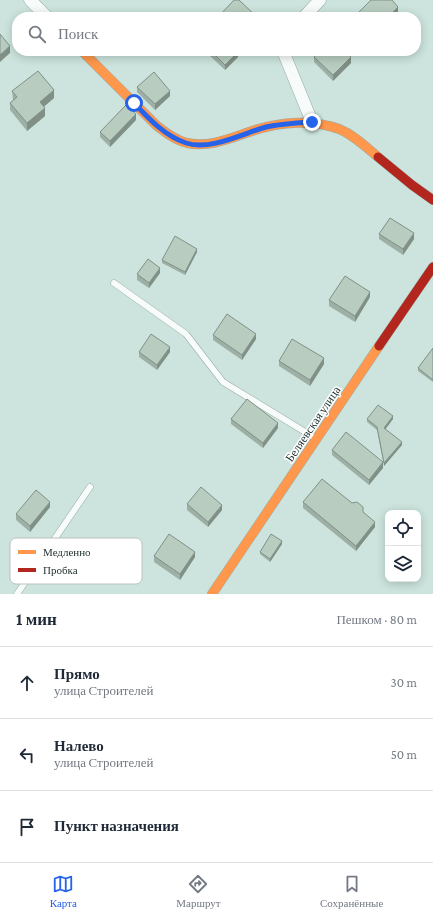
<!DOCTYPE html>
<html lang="ru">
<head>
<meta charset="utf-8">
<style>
  body { margin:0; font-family:"Crimson Pro",serif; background:#f2f2f3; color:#1f2937 }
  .controls { position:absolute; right:12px; bottom:12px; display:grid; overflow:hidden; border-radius:8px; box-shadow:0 2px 10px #0003 }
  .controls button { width:36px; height:36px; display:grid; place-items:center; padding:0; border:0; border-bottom:1px solid #e0e1e3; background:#fff; color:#1f2937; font:20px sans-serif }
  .stop { position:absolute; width:12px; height:12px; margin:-9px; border:3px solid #2563eb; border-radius:50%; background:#fff }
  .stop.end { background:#2563eb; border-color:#fff; box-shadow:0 1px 4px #0008 }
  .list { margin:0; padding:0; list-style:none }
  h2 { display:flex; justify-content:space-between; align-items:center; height:52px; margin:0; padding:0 16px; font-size:17px }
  h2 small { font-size:13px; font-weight:400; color:#747a83 }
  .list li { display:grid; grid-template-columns:26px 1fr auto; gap:12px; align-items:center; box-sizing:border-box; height:72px; padding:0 16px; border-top:1px solid #e0e1e3 }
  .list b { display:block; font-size:15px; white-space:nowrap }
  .list p { margin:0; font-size:13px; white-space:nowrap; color:#747a83 }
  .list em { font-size:13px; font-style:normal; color:#747a83 }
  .icon { flex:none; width:22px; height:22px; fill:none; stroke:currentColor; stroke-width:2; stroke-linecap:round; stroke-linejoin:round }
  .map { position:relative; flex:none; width:433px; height:594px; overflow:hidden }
  .search { position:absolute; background:#fff; box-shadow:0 2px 10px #0003; left:12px; right:12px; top:12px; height:44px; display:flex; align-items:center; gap:10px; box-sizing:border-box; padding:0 14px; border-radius:16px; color:#747a83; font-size:15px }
  .sheet { height:268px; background:#fff }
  nav { display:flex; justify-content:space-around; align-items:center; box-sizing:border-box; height:56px; border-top:1px solid #e0e1e3; background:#fff; font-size:11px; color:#747a83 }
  nav a { display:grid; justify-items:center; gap:2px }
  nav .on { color:#2563eb }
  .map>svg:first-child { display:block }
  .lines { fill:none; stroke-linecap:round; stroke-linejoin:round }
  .lane-casing { stroke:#98aba6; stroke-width:7 }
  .street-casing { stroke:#98aba6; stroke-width:13 }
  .slow-casing { stroke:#98aba6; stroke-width:10 }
  .jam-casing { stroke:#98aba6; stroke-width:10 }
  .lane { stroke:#f7fbfa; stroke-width:6 }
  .street { stroke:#f7fbfa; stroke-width:12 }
  .slow { stroke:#ff974d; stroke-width:9 }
  .jam { stroke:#b3261e; stroke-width:9 }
  .wall { fill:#9eb0a5 }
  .shaded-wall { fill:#819086 }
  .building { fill:#b8cdc0; stroke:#819086 }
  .route { stroke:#2563eb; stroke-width:5 }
  .labels { text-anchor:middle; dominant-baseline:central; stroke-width:3; stroke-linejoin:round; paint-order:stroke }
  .street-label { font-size:12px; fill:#1e302b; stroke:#fff }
  .key { fill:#fff; stroke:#bcc1bf; stroke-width:1 }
  .key-label { font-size:11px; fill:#1e302b }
</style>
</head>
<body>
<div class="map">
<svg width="433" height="594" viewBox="0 0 433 594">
  <rect width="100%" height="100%" fill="#cce4dd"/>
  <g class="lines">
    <defs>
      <path id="lane" d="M114 283 186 334 223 382 315 438
        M17 594 90 487"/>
      <path id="street" d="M30 0 47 17
        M304 17 320 0
        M283 51 312 122"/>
      <path id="slow" d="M82 51 156 125C165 132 175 140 187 143 211 148 233 137 255 130 281 122 313 119 339 129 354 135 366 147 378 157
        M212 594 379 346"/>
      <path id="jam" d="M378 157 412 185 433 200
        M379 346 433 267"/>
    </defs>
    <use href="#lane" class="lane-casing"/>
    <use href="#street" class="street-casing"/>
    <use href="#slow" class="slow-casing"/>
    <use href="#jam" class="jam-casing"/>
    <use href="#lane" class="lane"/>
    <use href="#street" class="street"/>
    <use href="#slow" class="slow"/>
    <use href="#jam" class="jam"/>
  </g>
  <path class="wall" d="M208 51H237L238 57 225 70 208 54Z
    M314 57 351 63 333 81 314 62Z
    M137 87 170 96 155 110 137 92Z
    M12 91 54 98 44 106 45 116 27 131 10 110V103L13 100Z
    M136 120 110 147 100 137V132Z
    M379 234 414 239 403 255 379 239Z
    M197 252 185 275 162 263V260Z
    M160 273 149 288 137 280V274Z
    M370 297 355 322 329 306V300Z
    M213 335 256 339 242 360 213 340Z
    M433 348V382L418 371V368Z
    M139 352H170L157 370 139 357Z
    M279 361 324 364 310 386 279 366Z
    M231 419 278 428 263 448 231 424Z
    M367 419H393L385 429 402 445 384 466 377 430 367 422Z
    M332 450 383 468 369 485 332 455Z
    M303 502 363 512 375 527 356 551 303 508Z
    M187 504 222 510 208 527 187 510Z
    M50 507 30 532 16 520V514Z
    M282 544 270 562 260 554V552Z
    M154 556 195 557 180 580 154 562Z
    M85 557 112 559 105 573 85 562Z"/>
  <path class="shaded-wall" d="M398 7V13L394 17H388Z
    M10 46V53L0 62V55Z
    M238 52V57L225 70V65Z
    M351 57V63L333 81V75Z
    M54 90V98L40 110V102Z
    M170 91V96L155 110V104Z
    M45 108V116L27 131V123Z
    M136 114V120L110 147V141Z
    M414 233V239L403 255V249Z
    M197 249V252L185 275V272Z
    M160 268V273L149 288V283Z
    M370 292V297L355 322V316Z
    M256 334V339L242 360V355Z
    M170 347V352L157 370V365Z
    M324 358V364L310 386V380Z
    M393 416V419L384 431V428Z
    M278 423V428L263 448V443Z
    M402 442V445L384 466V463Z
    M383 462V468L369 485V480Z
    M50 502V507L30 532V526Z
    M222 505V510L208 527V522Z
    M375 522V527L356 551V546Z
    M282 541V544L270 562V559Z
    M195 552V557L180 580V574Z
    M112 554V559L105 573V568Z"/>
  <path class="building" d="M234 0H239L257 17H220L219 16Z
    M371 0H392L398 7 388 17H356L355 16Z
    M0 34 10 46 0 55Z
    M211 51H237L238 52 225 65Z
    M320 51H345L351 57 333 75 314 57Z
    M38 71 54 90 40 102 45 108 27 123 10 103 17 97 12 91Z
    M154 72 170 91 155 104 137 87Z
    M126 105 136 114 110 141 100 132Z
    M390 218 414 233 403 249 379 234Z
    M175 236 197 249 185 272 162 260Z
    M148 259 160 268 149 283 137 274Z
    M345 276 370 292 355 316 329 300Z
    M227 314 256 334 242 355 213 335Z
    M151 334 170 347 157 365 139 352Z
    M292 339 324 358 310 380 279 361Z
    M433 348V380L418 368Z
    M247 399 278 423 263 443 231 419Z
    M378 405 393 416 384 428 402 442 384 463 377 427 367 419Z
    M346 432 383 462 369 480 332 450Z
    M322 479 352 503 357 502 363 507V512L375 522 356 546 303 502Z
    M201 487 222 505 208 522 187 504Z
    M36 490 50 502 30 526 16 514Z
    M169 534 195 552 180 574 154 556Z
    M271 534 282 541 270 559 260 552Z"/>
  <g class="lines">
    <path class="route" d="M134 103C149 119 165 136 186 143 210 151 244 133 266 127 281 124 297 123 312 122"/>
  </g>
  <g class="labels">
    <g class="street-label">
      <text transform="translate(313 424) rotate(-56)">Беляевская улица</text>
    </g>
  </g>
  <rect x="10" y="538" width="132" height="46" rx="6" class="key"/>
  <rect x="18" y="550" width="18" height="4" fill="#ff974d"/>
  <rect x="18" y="568" width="18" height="4" fill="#b3261e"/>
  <g class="key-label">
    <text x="43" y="556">Медленно</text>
    <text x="43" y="574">Пробка</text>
  </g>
</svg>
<div class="controls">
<button><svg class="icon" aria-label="locate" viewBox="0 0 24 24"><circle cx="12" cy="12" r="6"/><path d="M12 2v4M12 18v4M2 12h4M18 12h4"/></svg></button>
<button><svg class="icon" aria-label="layers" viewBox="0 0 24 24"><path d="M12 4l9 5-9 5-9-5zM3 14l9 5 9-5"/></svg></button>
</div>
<div class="stop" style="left:134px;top:103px"></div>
<div class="stop end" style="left:312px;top:122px"></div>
<div class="search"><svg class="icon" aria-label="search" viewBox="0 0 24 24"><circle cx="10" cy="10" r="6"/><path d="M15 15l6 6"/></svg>Поиск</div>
</div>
<section class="sheet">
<h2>1 мин<small>Пешком · 80 m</small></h2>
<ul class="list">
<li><svg class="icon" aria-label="ahead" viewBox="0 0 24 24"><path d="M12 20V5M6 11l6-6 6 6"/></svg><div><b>Прямо</b><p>улица Строителей</p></div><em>30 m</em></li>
<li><svg class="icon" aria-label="left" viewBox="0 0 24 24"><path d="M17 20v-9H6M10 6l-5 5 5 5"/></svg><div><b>Налево</b><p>улица Строителей</p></div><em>50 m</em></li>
<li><svg class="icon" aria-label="arrive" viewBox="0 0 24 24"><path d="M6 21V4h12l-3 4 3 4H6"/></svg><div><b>Пункт назначения</b></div></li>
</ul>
</section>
<nav>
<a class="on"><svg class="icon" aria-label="map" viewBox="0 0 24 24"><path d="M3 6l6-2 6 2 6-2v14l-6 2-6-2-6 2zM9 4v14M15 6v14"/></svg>Карта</a>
<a><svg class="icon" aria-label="directions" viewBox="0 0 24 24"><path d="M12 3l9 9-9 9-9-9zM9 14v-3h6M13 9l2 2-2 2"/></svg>Маршрут</a>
<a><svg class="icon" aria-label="saved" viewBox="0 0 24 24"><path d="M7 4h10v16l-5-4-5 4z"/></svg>Сохранённые</a>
</nav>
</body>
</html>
